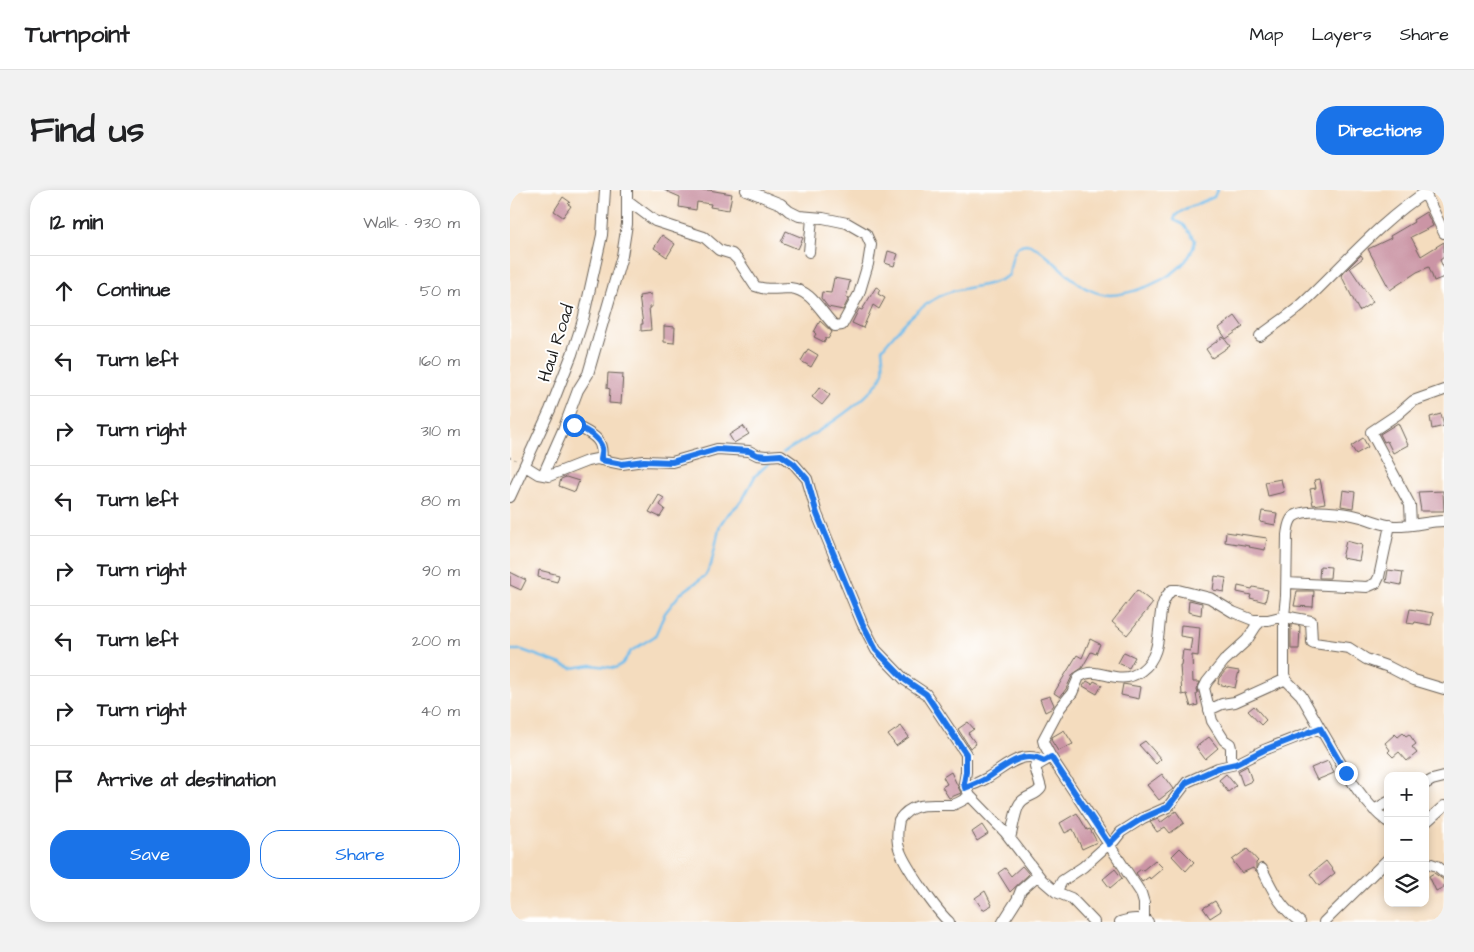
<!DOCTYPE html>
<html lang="en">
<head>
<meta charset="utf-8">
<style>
  body { margin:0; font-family:"Architects Daughter",sans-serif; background:#f2f2f2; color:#202124 }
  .controls { position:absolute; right:15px; bottom:15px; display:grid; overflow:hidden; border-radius:10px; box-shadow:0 2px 8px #0003 }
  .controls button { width:45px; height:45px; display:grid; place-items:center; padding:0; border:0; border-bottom:1px solid #e0e0e0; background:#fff; color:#202124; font:25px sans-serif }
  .stop { position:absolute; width:15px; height:15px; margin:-11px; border:4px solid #1a73e8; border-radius:50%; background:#fff }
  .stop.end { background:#1a73e8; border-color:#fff; box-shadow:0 1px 5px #0008 }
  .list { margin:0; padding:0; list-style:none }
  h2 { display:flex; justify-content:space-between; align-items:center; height:65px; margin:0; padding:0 20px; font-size:21px }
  h2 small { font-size:16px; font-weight:400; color:#757577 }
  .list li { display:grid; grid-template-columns:32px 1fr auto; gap:15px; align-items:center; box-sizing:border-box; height:70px; padding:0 20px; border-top:1px solid #e0e0e0 }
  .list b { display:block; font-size:19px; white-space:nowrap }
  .list em { font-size:16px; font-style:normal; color:#757577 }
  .actions { display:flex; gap:10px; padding:15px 20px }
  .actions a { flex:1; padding:11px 0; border:1px solid #1a73e8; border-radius:20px; text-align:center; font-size:18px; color:#1a73e8 }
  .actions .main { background:#1a73e8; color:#fff }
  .icon { flex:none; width:28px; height:28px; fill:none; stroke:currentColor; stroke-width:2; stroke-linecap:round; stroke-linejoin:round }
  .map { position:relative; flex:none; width:934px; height:732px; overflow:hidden; border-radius:20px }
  header { display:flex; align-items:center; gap:30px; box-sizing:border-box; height:70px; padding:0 25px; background:#fff; border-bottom:1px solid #e0e0e0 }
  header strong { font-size:24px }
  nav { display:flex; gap:28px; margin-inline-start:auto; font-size:18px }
  .intro { display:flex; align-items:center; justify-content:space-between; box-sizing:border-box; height:120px; padding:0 30px }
  h1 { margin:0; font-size:35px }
  .button { padding:12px 22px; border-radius:20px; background:#1a73e8; color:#fff; font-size:18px; font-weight:700 }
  main { display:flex; gap:30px; padding:0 30px }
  aside { flex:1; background:#fff; border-radius:20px; box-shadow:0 2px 8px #0003 }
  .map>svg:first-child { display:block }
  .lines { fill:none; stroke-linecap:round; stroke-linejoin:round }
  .stream { stroke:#73beec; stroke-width:2.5 }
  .building { fill:#cb95a5 }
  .minor-casing { stroke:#685f55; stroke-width:12 }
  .path { stroke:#685f55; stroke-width:1; stroke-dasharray:1 4; stroke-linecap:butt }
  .minor { stroke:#fff; stroke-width:10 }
  .route { stroke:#1a73e8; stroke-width:6 }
  .labels { text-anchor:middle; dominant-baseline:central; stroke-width:4; stroke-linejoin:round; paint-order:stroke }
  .street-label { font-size:18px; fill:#1c1c1c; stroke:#fff }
</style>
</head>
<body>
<header>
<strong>Turnpoint</strong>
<nav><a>Map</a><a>Layers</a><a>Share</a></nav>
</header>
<div class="intro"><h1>Find us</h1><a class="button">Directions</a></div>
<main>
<aside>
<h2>12 min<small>Walk · 930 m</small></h2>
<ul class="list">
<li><svg class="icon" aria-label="ahead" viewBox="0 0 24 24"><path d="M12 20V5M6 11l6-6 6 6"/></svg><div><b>Continue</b></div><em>50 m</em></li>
<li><svg class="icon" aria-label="left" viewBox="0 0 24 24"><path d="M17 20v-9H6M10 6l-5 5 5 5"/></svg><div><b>Turn left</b></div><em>160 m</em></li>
<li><svg class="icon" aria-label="right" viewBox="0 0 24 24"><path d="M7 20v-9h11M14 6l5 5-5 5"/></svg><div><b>Turn right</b></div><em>310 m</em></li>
<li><svg class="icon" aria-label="left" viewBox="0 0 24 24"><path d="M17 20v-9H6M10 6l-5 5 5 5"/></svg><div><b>Turn left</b></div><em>80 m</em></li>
<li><svg class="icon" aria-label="right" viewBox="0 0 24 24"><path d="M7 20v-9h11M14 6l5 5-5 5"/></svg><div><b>Turn right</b></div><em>90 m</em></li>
<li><svg class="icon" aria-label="left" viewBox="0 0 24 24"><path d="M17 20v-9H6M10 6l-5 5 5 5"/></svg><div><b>Turn left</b></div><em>200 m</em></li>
<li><svg class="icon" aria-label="right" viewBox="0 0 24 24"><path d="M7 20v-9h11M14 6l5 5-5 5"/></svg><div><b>Turn right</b></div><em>40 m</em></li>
<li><svg class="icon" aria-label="arrive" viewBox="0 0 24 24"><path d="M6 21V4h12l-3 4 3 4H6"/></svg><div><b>Arrive at destination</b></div></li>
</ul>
<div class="actions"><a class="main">Save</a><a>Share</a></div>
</aside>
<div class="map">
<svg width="934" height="732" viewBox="0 0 934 732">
  <rect width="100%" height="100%" fill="#fff"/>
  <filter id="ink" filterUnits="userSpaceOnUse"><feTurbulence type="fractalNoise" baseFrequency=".02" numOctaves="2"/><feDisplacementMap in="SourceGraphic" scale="10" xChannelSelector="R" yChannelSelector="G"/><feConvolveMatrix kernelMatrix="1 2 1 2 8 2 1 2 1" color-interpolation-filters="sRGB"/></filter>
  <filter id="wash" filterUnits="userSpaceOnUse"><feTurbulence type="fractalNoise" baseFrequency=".0096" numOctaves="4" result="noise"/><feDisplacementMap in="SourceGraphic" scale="20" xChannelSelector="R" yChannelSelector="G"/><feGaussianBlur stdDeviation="1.12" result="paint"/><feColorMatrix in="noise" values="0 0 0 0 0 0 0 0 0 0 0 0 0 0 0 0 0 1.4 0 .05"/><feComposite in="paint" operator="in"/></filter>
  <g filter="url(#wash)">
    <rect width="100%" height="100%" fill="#f4dcbe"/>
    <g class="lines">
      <path class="stream" d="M273 263C296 249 366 209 373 182 374 175 373 166 372 159 390 137 406 118 432 105 453 95 479 99 499 85 501 75 502 54 516 54 532 55 560 92 578 99 584 102 593 105 600 105 629 104 681 83 685 50L674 35 664 30 666 25 675 19 704 7 707 0
        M0 460H12L62 478 81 475 105 478 112 474 121 461 145 446 155 423 170 404 195 386 201 375 210 335 216 326 232 311 245 286 262 270"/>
    </g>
    <g id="blocks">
      <path class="building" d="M154 0H199L222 4 219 20 200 17 201 14 187 12 186 20 169 17 170 7Z
        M53 7 60 12 58 14 61 16 53 27 44 21Z
        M916 22 923 36 901 47 911 66 934 52V67L930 70 934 79V87L924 91 919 77 907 82 880 100 858 59 881 48 880 46 904 32 903 30Z
        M276 41 293 48 288 59 271 52Z
        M152 45 165 54 157 67 144 58Z
        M378 61 388 64 384 76 375 73Z
        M851 65 853 68 840 78 863 112 849 121 831 85Z
        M324 88 340 91 336 108H339L333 120 318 117 311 108 312 102 321 103Z
        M366 97 370 99 368 104 375 108 369 119 363 115 353 138 342 133 349 119 352 120Z
        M141 104 142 117H139L141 140 131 141V134H133L129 106Z
        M725 126 733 137 716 149 709 138Z
        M310 131 322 142 318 149 316 148 314 152 304 147 306 144 304 142Z
        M154 136 165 137 164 153 154 152Z
        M713 147 720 156 702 168 696 159Z
        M298 159 308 165 301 177 291 171Z
        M98 183 113 184 111 214 99 213 100 199 97 198Z
        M310 197 320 205 312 215 302 207Z
        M931 224 934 236 922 239 920 227Z
        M888 233 898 255 883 263 877 251 874 252 870 244Z
        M233 236 239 244 224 253 219 245Z
        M853 248 858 257 846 264 841 256Z
        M56 287 69 291 65 302 49 296 51 289Z
        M771 289 774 302 758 306 755 292Z
        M810 289 815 313 803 315 800 299 806 298 804 290Z
        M833 300 845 302 843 318 831 316Z
        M933 301 934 321H911L908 302Z
        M149 305 154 308 150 315 155 319 150 327 139 322Z
        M752 321 767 323 765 335 750 332Z
        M716 342 757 348 755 360 739 357 740 356 715 352Z
        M836 351 852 355 849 371 832 368Z
        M810 376 821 377 820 388H809Z
        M29 380 49 385 47 392 28 387Z
        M878 380 893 382 891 395 876 392Z
        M0 382 16 390 11 400 0 395Z
        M705 386 716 388 714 402 703 400Z
        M728 396 742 399 743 397 758 400 755 412 740 408 741 405 727 402Z
        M627 400 643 413 617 445 602 432Z
        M787 401H804L803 417 784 416Z
        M679 410 692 413 691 425 678 422Z
        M900 419 923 423 921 435 905 432 904 434 897 433Z
        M781 434 790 436 789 459H781Z
        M671 435 690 437 688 466 682 465 683 492H690L687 499 688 503 686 504 688 515 681 517 677 504 672 505 670 475H671L673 460 680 461 682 448 670 446Z
        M580 449 590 454 586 464 581 462 572 478 563 484 556 499 550 507 544 503 567 465 572 468Z
        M614 462 625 467 619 478 608 473Z
        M717 479 729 481 725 498 708 494 709 488Z
        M577 491 582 494 584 491 592 495 587 504 573 496Z
        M613 494 631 497 629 509 611 505Z
        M540 506 544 515 541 519 535 522 530 509Z
        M744 516 756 530 751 535 738 521Z
        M458 532 464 539 458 543 466 554 460 558 448 539Z
        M391 536 399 547 386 556 378 545Z
        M554 540 563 554 548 561 541 550 542 547Z
        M893 543 896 546 899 544 906 554 902 557 907 563 897 571 889 562 883 567 878 562 880 560 875 553 885 544 888 547Z
        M699 547 708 558 695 569 686 557Z
        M635 551 651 569 646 574 629 555Z
        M818 571 824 583 807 590 801 578Z
        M737 576 742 591 733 595 728 581Z
        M441 582 451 603 439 608 432 597 437 594 433 587Z
        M652 584 663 599 649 610 637 595Z
        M716 584 726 596 718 602 709 590Z
        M666 621 674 633 660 643 655 637 647 642 640 632 648 629 650 633Z
        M567 623 577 640 580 639 587 652 572 659 563 639 555 643 550 633Z
        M472 635 478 644 467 651 462 642Z
        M670 658 684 672 676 681 662 666Z
        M737 659 748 671 746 673V682L743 678 732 683 722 670Z
        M645 670 653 678 640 689 639 687 632 692 626 683 631 679 632 681Z
        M816 671 825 683 809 696 800 684Z
        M512 676 519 684 500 702 488 683 495 678 501 686Z
        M605 679 612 688 600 698 593 689Z
        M924 683 934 690V697L926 701 919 686Z
        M475 701 482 715 473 720 465 708Z
        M705 711 711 721 700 728 693 718Z"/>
    </g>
  </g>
  <g filter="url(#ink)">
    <use href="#blocks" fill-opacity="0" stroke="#685f55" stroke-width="1"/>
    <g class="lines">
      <defs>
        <path id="minor" d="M915 3 934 43
          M117 10 145 31 194 47 209 60 222 64 228 70 245 96C257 101 268 98 280 98 302 100 311 123 325 136L332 135 349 104 358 74 361 55 356 44 337 33 313 28 289 26 279 21 271 14 236 0
          M299 62 302 28
          M750 146C763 136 777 127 790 116 832 77 870 31 919 0
          M57 230C73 243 96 243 91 270
          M15 276 28 284 39 286 77 271 87 269 112 274 134 271 162 272 207 259 239 261 247 265 256 266 271 265 284 274 297 289 307 324 352 433 366 460 395 490 416 504 456 564V582L454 593 460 606 495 642 532 690 546 702 561 708 584 732
          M33 285 53 240 68 200 78 184 112 66 117 34V0
          M0 307 40 220 62 164 73 130 92 45 95 0
          M901 334 900 315 861 242 888 224 903 211 934 200
          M777 393 857 397 866 393 869 387 880 335
          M699 520 712 514 725 512 776 489
          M810 538 791 505 777 491 774 485V426L801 431 802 452 804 453 839 458 856 469 879 477 904 490 934 499
          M541 567 534 554 533 550 550 518 562 503 569 487C588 473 606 499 631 481 660 460 640 418 662 400H668L700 408 723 422 743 430H758L774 426 776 406 777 345C778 339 778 332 783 327 795 317 837 323 851 327 862 330 873 335 884 336 901 337 918 331 934 331
          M726 574 721 568V558L720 554 714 550 702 531 694 498 697 492 714 471 737 450 746 436 752 430
          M915 594 922 590 934 587
          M455 597C463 595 470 592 477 588 496 577 511 559 535 571
          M864 620 878 612
          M915 633 934 616
          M500 648C503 639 505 618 511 612 517 605 526 606 531 598L525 577 541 567 631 703 634 713V730
          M915 672 927 676 934 682
          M752 679C764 702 769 716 790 732
          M546 702 552 691 573 677 593 659 604 651 611 642 633 628 658 617 677 592 708 578 726 574 754 560 810 538C830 570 847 609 878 632
          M439 732C426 720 396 677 390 661 386 651 387 640 389 630 403 610 421 616 442 615 448 614 455 609 460 606
          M493 732 507 710 511 700 528 685
          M610 732C619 729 630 727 638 732
          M814 732 878 669"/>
      </defs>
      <use href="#minor" class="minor-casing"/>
      <path class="path" d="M0 267 6 270"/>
      <use href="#minor" class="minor"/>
    </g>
  </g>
  <g class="lines" filter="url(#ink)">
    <path class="route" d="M64 235C74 239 89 247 92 258 93 262 91 267 91 270L112 274 134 271 162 272 207 259 239 261 247 265 256 266 271 265 284 274 297 289 307 324 352 433 366 460 395 490 416 504 456 564V582L454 593 455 598C463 595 470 592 477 588 495 577 512 559 534 571L541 567 599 654 611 642 633 628 658 617 677 592 708 578 726 574 754 560 810 538 836 583"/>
  </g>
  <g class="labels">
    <g class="street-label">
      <text transform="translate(46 153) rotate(-72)">Haul Road</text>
    </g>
  </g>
</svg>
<div class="controls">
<button>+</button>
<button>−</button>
<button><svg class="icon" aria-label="layers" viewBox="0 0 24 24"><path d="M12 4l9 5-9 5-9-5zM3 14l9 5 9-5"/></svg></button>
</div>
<div class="stop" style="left:64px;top:235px"></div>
<div class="stop end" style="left:836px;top:583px"></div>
</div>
</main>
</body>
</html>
